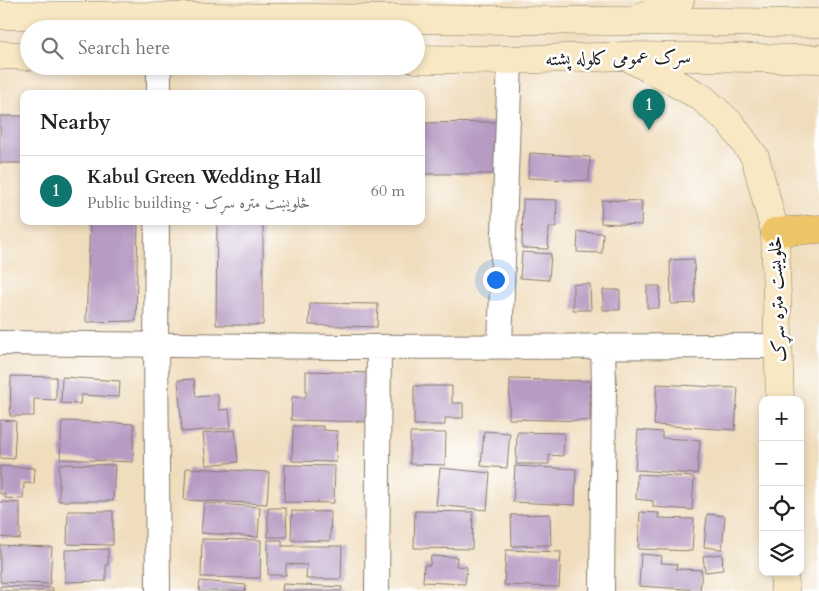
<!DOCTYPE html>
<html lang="en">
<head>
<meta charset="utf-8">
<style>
  body { margin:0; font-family:Cardo,Amiri,serif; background:#f2f2f2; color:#202124 }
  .controls { position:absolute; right:15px; bottom:15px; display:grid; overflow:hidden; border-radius:10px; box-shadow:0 2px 8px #0003 }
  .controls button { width:45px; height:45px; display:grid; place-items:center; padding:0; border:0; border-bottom:1px solid #e0e0e0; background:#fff; color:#202124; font:25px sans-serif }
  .you { position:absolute; left:495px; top:279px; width:18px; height:18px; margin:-12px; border:4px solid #fff; border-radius:50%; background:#1a73e8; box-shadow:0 0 0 8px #1a73e833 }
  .badge { display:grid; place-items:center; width:32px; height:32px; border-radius:50%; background:#0f766e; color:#fff; font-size:16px; font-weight:700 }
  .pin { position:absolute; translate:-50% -41px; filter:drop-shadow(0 1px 2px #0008) }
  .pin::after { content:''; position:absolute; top:26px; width:18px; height:15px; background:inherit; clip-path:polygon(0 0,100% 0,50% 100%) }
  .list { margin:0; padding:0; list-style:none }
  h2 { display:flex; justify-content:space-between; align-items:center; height:65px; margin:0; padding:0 20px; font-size:21px }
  h2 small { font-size:16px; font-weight:400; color:#757577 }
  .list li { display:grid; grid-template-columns:32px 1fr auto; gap:15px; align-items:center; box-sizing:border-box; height:70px; padding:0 20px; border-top:1px solid #e0e0e0 }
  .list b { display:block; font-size:19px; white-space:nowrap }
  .list p { margin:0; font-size:16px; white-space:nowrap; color:#757577 }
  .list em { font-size:16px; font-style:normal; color:#757577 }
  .icon { flex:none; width:28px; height:28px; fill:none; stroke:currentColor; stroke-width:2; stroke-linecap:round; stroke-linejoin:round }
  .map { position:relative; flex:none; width:819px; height:591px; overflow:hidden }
  .search { position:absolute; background:#fff; box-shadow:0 2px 8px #0003; left:20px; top:20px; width:405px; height:55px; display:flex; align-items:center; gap:12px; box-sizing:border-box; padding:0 18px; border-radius:28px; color:#757577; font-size:19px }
  .panel { position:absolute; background:#fff; box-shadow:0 2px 8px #0003; left:20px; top:90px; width:405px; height:135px; border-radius:10px }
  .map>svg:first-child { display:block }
  .building { fill:#b69bc3 }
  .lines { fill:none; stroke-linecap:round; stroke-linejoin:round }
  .street-casing { stroke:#867c6c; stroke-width:26 }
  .secondary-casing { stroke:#867c6c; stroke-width:29 }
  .primary-casing { stroke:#867c6c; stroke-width:29 }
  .street { stroke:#fff; stroke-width:24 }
  .secondary { stroke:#f8e8c3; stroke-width:28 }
  .primary { stroke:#edc569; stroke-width:28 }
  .labels { text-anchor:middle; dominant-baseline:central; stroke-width:5; stroke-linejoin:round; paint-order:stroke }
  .street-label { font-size:19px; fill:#1c1c1c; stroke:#fff }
</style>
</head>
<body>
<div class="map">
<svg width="819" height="591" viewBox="0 0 819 591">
  <rect width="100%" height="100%" fill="#fff"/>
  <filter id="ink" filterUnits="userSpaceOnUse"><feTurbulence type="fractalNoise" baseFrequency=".02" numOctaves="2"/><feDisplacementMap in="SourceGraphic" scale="10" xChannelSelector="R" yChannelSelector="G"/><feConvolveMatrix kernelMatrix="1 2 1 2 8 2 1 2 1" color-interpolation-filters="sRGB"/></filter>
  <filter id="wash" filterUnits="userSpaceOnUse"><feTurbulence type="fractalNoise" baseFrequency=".0096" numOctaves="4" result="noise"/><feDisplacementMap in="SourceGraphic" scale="20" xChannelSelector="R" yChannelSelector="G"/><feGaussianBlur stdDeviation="1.12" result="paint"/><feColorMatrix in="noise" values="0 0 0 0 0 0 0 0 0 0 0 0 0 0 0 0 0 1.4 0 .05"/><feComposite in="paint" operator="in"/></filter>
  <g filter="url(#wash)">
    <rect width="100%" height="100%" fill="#f0ddbd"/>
    <g id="blocks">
      <path class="building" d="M0 116H24V163H0Z
        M498 122V174H421V123Z
        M530 153 590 157 589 181 528 178Z
        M523 199 557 200 556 227H549L548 249 522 248Z
        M602 200 642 201 641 225 601 223Z
        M90 221H138L136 321 86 322Z
        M217 221H263V325H216Z
        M578 232 603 233 602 253 577 252Z
        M522 252 551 254 549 280 520 278Z
        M694 259 695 303 671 304 670 260Z
        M573 284H590L591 310H573Z
        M647 286H660L659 308H647Z
        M603 290H620V310H603Z
        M310 303 378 304 377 327 309 325Z
        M306 371 374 373 373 422 291 420 292 397H306Z
        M11 376 56 377V400L34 399V416H10Z
        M62 377 120 381 119 397 81 395 80 404 61 403Z
        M194 379 196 397 218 395 219 410 229 409 231 428 182 432 178 380Z
        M510 379 591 381 590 421 509 419Z
        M657 384 738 388 735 430 654 425Z
        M414 386H452V403H463V418H445V425H414Z
        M0 420 16 421 14 459 0 458Z
        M62 421 134 424 133 462 60 459Z
        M293 426H323V430L337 431 336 462 292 461Z
        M235 430 238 462 206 465 203 433Z
        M638 430 662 432V438L700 440 697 474 635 470Z
        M484 431 510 433 507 468 481 466Z
        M517 432 564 433 563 456 549 455V464H516Z
        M410 433H446L445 465 410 464Z
        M59 464 115 465 113 501H59Z
        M285 465 335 466 334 503 284 502Z
        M0 466 35 468 34 484 24 483 23 499 5 498V494H0Z
        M515 466 576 469 575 505 513 502Z
        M186 468 269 472 267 504 184 500Z
        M440 468 490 473 487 510 436 505Z
        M637 474 694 477 692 510 653 507V501L636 499Z
        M0 502 20 503V539L0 537Z
        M204 503 260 507 258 537 201 533Z
        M268 508H286L287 537H268Z
        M68 511H113V545L67 544Z
        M292 511 331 512 330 541 291 540Z
        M415 511 473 512 472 549 414 548Z
        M640 512 659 513 658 518 694 519 692 551 638 549Z
        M550 514 551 545 512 546 511 515Z
        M707 514 725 516 722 549 704 547Z
        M202 539 261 540 260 578 201 577Z
        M268 540H282V546H342L341 579H306L307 565 286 564V575H268Z
        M0 545 52 547 50 584 0 582Z
        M108 549V565H106V581L65 582V550Z
        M506 550 561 552 559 587 504 585Z
        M641 554 662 556 661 563 677 564 676 569 702 570 700 590 639 586Z
        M722 554 723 570 705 572 703 556Z
        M431 556 457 557 456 566 467 567 465 584 423 582 424 565H430Z
        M200 581 246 585 245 591H199Z
        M283 584 342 587 341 591H282Z
        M0 586 53 588V591H0Z"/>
    </g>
  </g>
  <g filter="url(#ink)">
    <use href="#blocks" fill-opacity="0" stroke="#867c6c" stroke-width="1"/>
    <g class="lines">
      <defs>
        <path id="street" d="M159 94V66
          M157 221 156 344 158 591
          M0 343 343 347 779 346
          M500 346 510 60
          M377 591 379 347
          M602 591 604 387 603 345"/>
        <path id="secondary" d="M0 15 819 23
          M640 17 680 0
          M0 55 29 56
          M626 56 701 97 731 124 755 157 775 232 780 400
          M416 59 510 60 626 56 819 59
          M784 572 785 591"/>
        <path id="primary" d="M775 232 819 229"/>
      </defs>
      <use href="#street" class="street-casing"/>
      <use href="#secondary" class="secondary-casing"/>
      <use href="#primary" class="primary-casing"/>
      <use href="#street" class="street"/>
      <use href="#secondary" class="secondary"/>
      <use href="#primary" class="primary"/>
    </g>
  </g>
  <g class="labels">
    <g class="street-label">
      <text transform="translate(618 58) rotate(-1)">سرک عمومی کلوله پشته</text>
      <text transform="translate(777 299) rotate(-92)">څلویښت متره سړک</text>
    </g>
  </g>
</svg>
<div class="controls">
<button>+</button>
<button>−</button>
<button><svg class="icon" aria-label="locate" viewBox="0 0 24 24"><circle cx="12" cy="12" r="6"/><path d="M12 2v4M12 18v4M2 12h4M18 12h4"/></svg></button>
<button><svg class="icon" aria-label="layers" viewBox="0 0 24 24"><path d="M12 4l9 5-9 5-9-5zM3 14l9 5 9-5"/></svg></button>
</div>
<div class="you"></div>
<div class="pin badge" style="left:649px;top:130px">1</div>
<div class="search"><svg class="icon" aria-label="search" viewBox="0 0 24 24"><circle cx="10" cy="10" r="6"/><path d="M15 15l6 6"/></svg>Search here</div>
<section class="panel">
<h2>Nearby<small></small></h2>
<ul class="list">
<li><span class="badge">1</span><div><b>Kabul Green Wedding Hall</b><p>Public building · څلویښت متره سړک</p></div><em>60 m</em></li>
</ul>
</section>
</div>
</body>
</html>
